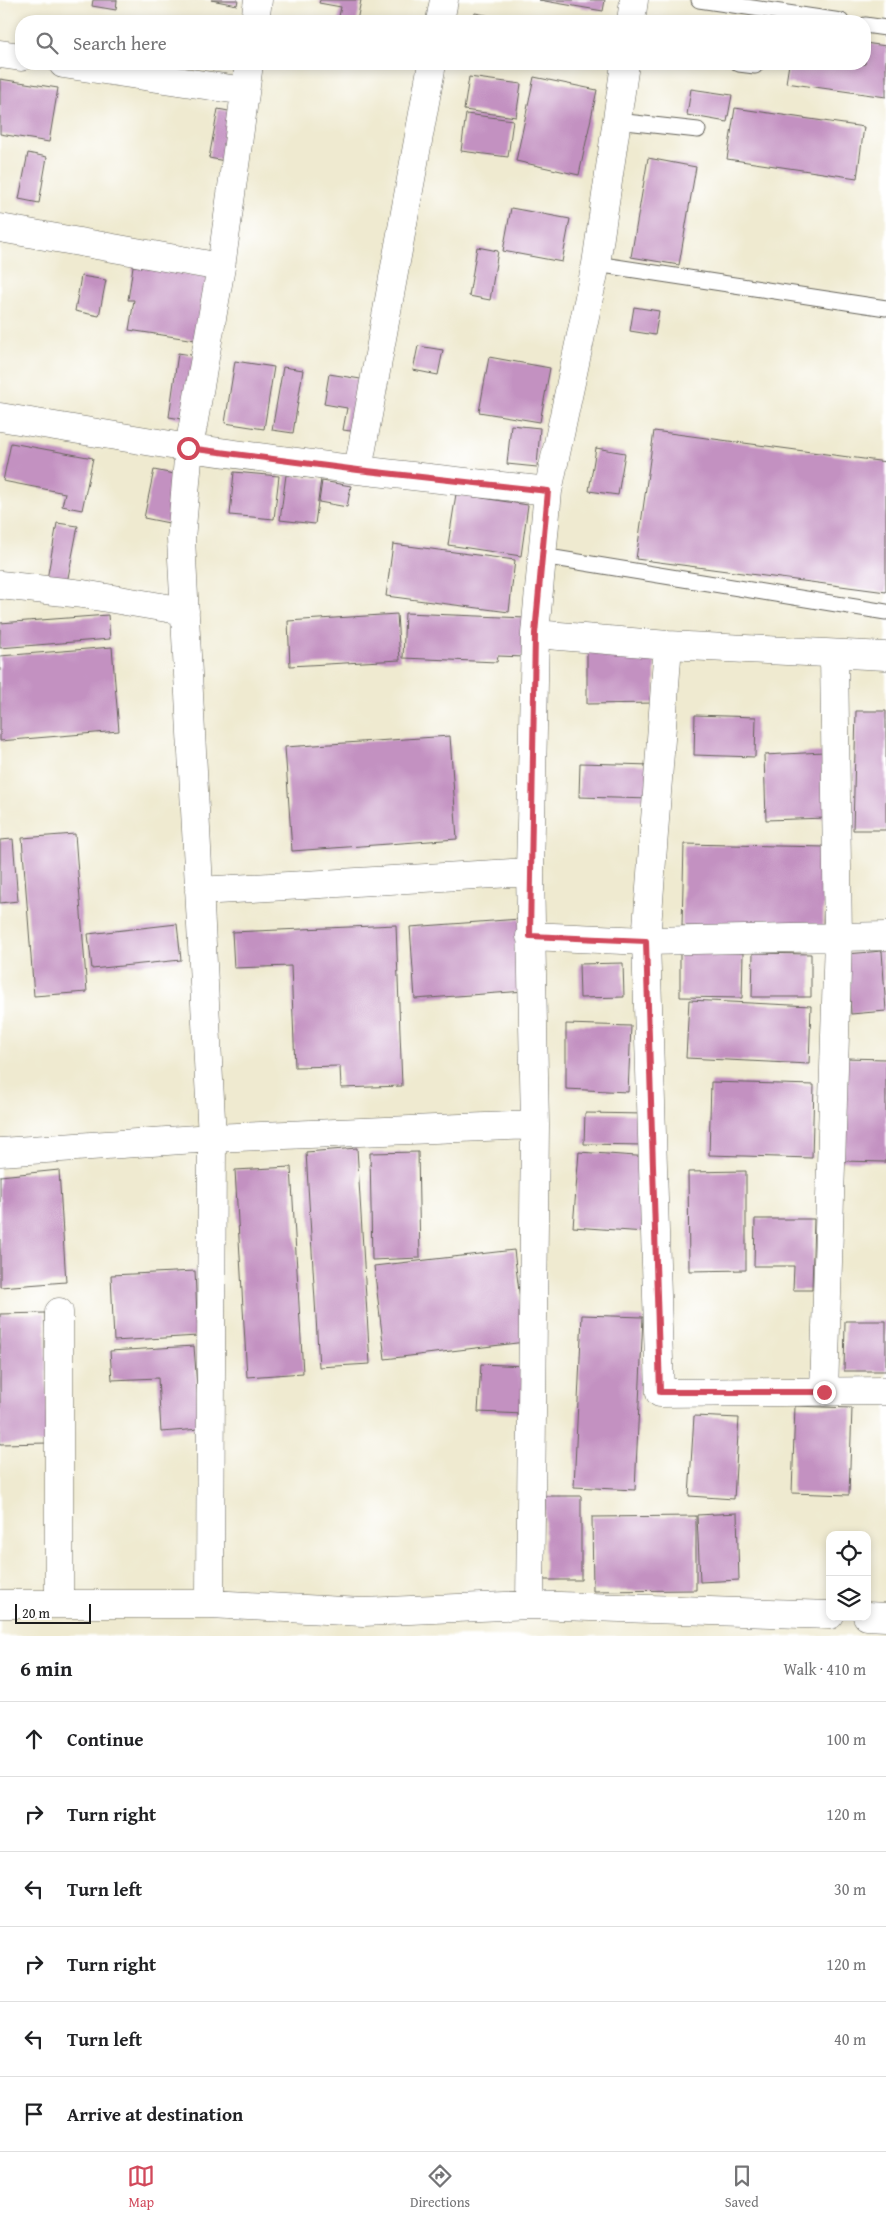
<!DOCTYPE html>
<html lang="en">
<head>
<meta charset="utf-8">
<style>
  body { margin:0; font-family:"Gentium Book Plus",serif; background:#f6f6f6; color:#202124 }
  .controls { position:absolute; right:15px; bottom:15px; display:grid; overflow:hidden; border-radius:10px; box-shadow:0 2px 8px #0003 }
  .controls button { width:45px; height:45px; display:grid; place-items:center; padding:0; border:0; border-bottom:1px solid #e0e0e0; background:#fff; color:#202124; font:25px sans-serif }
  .scale { position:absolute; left:15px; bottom:12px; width:76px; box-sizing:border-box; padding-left:5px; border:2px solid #1c1c1c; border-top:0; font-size:14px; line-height:18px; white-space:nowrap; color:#1c1c1c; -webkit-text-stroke:4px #fff; paint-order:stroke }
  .stop { position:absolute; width:15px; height:15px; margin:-11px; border:4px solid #d1495b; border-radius:50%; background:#fff }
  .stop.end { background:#d1495b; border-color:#fff; box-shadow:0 1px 5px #0008 }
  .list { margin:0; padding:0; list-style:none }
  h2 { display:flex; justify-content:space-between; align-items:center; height:65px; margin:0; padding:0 20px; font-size:21px }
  h2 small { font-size:16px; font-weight:400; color:#757577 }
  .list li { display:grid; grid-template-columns:32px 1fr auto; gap:15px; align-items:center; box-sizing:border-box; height:75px; padding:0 20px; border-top:1px solid #e0e0e0 }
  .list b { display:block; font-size:19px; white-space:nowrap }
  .list em { font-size:16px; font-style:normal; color:#757577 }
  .icon { flex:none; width:28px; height:28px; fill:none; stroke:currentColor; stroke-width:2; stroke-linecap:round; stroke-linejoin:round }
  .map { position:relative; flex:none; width:886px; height:1636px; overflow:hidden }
  .search { position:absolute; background:#fff; box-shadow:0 2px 8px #0003; left:15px; right:15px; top:15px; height:55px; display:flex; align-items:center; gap:12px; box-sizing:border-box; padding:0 18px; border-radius:20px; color:#757577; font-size:19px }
  .sheet { height:515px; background:#fff }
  nav { display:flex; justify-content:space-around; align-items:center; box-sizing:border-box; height:70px; border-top:1px solid #e0e0e0; background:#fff; font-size:14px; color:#757577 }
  nav a { display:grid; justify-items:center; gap:2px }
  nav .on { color:#d1495b }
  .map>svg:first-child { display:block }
  .building { fill:#c391c1 }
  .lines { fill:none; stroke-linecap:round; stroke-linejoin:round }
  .lane-casing { stroke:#66645b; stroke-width:17 }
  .street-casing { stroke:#66645b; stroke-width:29 }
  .lane { stroke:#fff; stroke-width:15 }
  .street { stroke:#fff; stroke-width:28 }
  .route { stroke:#d1495b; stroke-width:6 }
</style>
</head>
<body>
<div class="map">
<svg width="886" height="1636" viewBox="0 0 886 1636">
  <rect width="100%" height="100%" fill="#fff"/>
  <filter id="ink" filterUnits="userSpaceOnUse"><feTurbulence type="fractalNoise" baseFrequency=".02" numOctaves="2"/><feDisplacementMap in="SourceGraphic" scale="10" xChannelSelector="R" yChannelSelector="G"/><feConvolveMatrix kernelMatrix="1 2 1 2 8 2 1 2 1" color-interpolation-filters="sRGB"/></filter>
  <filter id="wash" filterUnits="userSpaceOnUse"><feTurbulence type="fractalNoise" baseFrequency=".0096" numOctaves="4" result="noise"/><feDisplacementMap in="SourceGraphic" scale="20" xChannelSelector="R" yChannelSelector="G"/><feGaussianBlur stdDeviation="1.12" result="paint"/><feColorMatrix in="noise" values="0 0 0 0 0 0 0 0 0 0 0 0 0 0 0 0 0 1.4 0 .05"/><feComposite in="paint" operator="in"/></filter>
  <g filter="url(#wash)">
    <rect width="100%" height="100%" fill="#efead0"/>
    <g id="blocks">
      <path class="building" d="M93 0H117L116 10 92 6Z
        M211 0H238L237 5Z
        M320 0H361L357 21H338L341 7 319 3Z
        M539 0H605L603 11Z
        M475 13 512 20V21H473Z
        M865 43 886 46V97L786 83 789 64H865Z
        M469 77 521 84 516 117 464 110Z
        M534 77 597 90 579 175 516 161Z
        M0 79 58 88 49 142 0 134Z
        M691 89 732 95 727 122 687 115Z
        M735 108 864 127 857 178 727 159Z
        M218 109 239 113 230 162 209 158Z
        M466 114 513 120 508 157 461 151Z
        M28 153 47 157 39 203 19 199Z
        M648 158 696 167 679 265 631 257Z
        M511 208 570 219 562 262 503 251Z
        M477 247 498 251 490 300 469 296Z
        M133 266 211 277 202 341 129 330 134 300H128Z
        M81 276 106 280 99 316 75 311Z
        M634 307 659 311 655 335 630 331Z
        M418 346 443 350 438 375 413 370Z
        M178 353 198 356 188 420 169 417Z
        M489 357 550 368 540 422 479 412Z
        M235 361 274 367 264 429 225 423Z
        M283 367 303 370 293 433 272 430Z
        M329 374 367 380 358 432 343 430 347 408 324 404Z
        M511 425 540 428 537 467 507 464Z
        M654 431 886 462V592L636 559Z
        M11 443 93 458 82 510 62 506 65 493 3 481Z
        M596 448 625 453 618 495 589 491Z
        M154 470 179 475 169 523 144 518Z
        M234 472 279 476 274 519 230 515Z
        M286 475 321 479 315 524 280 520Z
        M322 481 351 486 347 507 319 502Z
        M456 494 528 505 521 556 448 545Z
        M57 523 78 526 66 588 46 585Z
        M393 544 515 560 509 612 386 596Z
        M405 613 526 618 524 657 498 656 497 662 403 658Z
        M397 614 400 660 290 666 288 621Z
        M108 615 110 639 0 648V623Z
        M112 647 119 731 0 741V656Z
        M655 648V703L587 704V649Z
        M856 711H886V830H853Z
        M695 715 756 717 755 757 694 755Z
        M450 736 457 839 292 851 285 747Z
        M824 752 826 818 766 820 764 755Z
        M580 763 652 765 651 799 579 797Z
        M75 834 87 992 34 996 22 838Z
        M13 839 18 901 0 903V840Z
        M684 844 825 847 823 929 682 926Z
        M520 919 525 991 415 999 410 927Z
        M177 924 181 960 92 969 88 934Z
        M396 925 402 1086 341 1088 340 1066 295 1067 291 966 234 968 232 932Z
        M882 951 886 1011 851 1014 847 954Z
        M680 952 743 953 742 998 680 997Z
        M753 953 811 954V997H752Z
        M623 963 624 997 580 998 579 964Z
        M689 1000 811 1006 809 1064 686 1058Z
        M566 1024 631 1026 628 1092 566 1089Z
        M846 1058 886 1059V1162L841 1161Z
        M711 1082 814 1085 812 1158 709 1155Z
        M585 1113 646 1114 645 1145 584 1144Z
        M357 1148 370 1364 319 1367 306 1152Z
        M418 1152 420 1258 372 1260 370 1153Z
        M579 1152 650 1157 645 1232 573 1227Z
        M291 1167 303 1373 247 1377 235 1170Z
        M59 1170 66 1282 0 1287V1176Z
        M746 1171V1270L689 1271 688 1172Z
        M755 1219H814L812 1290H793L794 1266H754Z
        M514 1250 525 1342 385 1359 374 1266Z
        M195 1271 198 1336 114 1341 111 1275Z
        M45 1313 48 1443 0 1444V1314Z
        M582 1315 643 1317 635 1490 574 1487Z
        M845 1321H886V1371H844Z
        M194 1346 200 1429 161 1432 158 1378 112 1380 110 1351Z
        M481 1364 525 1366 523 1414 478 1412Z
        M795 1406 852 1408 849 1495 792 1493Z
        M694 1416 739 1418 734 1499 689 1496Z
        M545 1496H581V1580H544Z
        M737 1513 739 1580 700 1582 697 1515Z
        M696 1516V1590L593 1591 592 1517Z"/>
    </g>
  </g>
  <g filter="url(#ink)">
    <use href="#blocks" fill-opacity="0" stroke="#66645b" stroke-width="1"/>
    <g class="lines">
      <defs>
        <path id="lane" d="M699 0 841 21
          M865 25 886 28
          M739 64 755 66
          M617 121 698 130
          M596 264 886 308
          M542 556 886 612"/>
        <path id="street" d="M255 21 258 0
          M440 21 444 0
          M631 21 634 0
          M0 54 21 57
          M63 64 245 91
          M0 228 221 267
          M0 417 189 448 358 470 548 491
          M358 470 432 64
          M0 585 83 594 185 611
          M535 634 668 645 886 656
          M668 645 646 941 660 1393 886 1391
          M199 891 530 872
          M530 936 646 941 886 936
          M0 1152 212 1138 535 1125
          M59 1312V1603
          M824 1392 838 938 834 655
          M0 1604H210L363 1612 530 1605 830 1615
          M210 1604 212 1138 181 539 189 448 221 267 249 64
          M530 1605 535 1125 530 872 535 634 548 491 596 264 625 64
          M867 1616 886 1617"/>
      </defs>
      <use href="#lane" class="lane-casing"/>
      <use href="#street" class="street-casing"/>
      <use href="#lane" class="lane"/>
      <use href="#street" class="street"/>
    </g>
  </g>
  <g class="lines" filter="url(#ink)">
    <path class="route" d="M188 448 358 470 548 491 535 634 530 936 646 941 660 1392H824"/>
  </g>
</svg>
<div class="controls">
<button><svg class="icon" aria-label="locate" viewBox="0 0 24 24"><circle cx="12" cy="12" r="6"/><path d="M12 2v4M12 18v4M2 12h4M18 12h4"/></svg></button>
<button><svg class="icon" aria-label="layers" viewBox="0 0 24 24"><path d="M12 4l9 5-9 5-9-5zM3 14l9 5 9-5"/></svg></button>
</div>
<div class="scale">20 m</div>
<div class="stop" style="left:188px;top:448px"></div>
<div class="stop end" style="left:824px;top:1392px"></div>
<div class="search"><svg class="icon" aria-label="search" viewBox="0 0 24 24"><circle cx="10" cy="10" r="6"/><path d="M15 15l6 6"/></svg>Search here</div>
</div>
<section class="sheet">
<h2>6 min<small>Walk · 410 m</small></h2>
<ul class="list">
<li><svg class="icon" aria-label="ahead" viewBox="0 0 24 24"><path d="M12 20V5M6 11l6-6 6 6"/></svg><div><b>Continue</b></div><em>100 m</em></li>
<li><svg class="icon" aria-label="right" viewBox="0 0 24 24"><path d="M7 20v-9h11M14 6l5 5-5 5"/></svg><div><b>Turn right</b></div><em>120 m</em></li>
<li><svg class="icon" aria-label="left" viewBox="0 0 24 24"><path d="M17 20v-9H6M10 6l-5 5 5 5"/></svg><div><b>Turn left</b></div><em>30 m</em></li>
<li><svg class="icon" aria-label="right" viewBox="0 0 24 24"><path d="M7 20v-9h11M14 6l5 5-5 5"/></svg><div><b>Turn right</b></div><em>120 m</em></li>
<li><svg class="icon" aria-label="left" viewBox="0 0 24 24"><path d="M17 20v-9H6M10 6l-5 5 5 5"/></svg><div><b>Turn left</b></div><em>40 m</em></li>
<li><svg class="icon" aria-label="arrive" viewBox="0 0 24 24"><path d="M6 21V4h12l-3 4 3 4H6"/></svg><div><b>Arrive at destination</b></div></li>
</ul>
</section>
<nav>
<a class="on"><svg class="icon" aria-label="map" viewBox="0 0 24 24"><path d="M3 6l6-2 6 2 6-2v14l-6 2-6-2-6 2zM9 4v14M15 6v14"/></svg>Map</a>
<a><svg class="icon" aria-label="directions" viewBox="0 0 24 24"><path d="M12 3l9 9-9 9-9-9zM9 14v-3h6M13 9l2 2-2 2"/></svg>Directions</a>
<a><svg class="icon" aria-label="saved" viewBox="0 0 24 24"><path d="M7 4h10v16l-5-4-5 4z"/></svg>Saved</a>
</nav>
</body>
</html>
